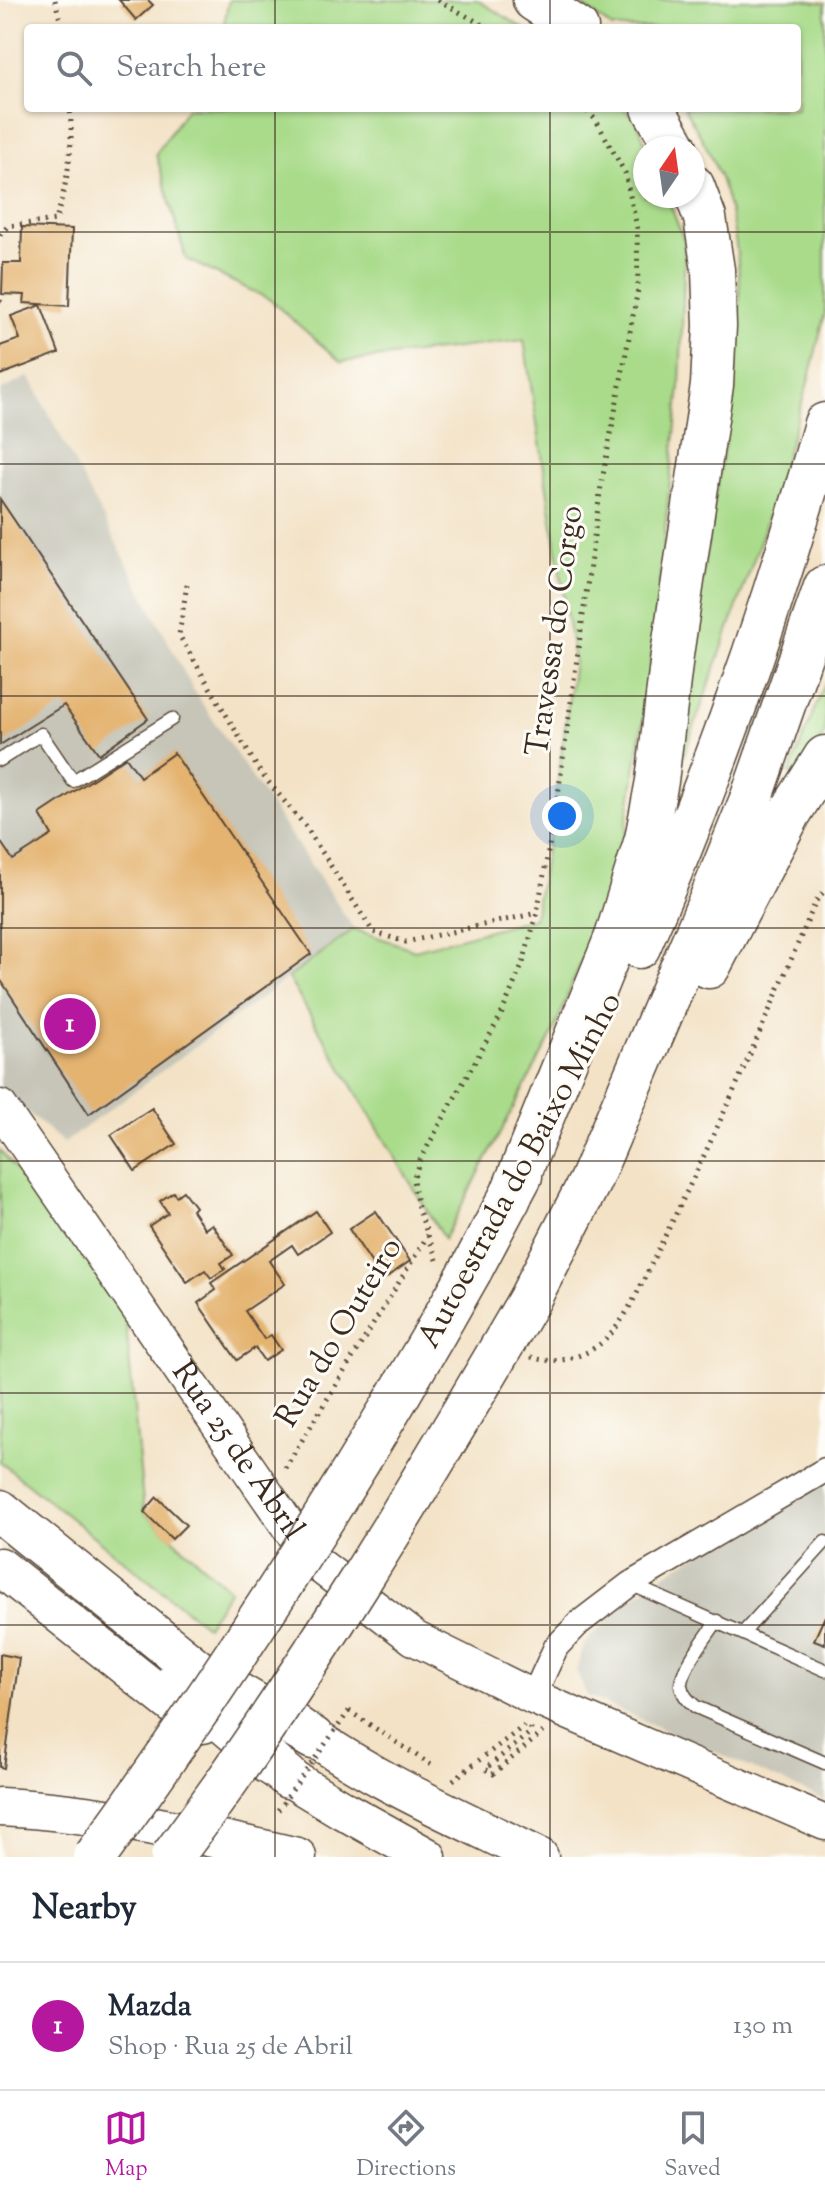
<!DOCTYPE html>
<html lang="en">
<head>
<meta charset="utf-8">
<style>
  body { margin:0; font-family:"Sorts Mill Goudy",serif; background:#f2f2f3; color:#1f2937 }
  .compass { position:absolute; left:633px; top:136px; width:72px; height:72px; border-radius:50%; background:#fff; box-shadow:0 2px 6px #0004; rotate:13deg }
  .you { position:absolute; left:562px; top:816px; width:28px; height:28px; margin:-20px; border:6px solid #fff; border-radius:50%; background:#1a73e8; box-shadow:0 0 0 12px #1a73e833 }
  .badge { display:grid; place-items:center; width:52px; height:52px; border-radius:50%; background:#b5179e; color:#fff; font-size:26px; font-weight:700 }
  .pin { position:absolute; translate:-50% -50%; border:4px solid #fff; box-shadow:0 2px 8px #0006 }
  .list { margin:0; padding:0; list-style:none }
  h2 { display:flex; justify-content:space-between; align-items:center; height:104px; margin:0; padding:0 32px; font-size:34px }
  h2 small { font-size:26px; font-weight:400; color:#747a83 }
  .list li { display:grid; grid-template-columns:52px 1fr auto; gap:24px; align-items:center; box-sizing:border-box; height:128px; padding:0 32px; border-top:2px solid #e0e1e3 }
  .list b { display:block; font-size:30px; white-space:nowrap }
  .list p { margin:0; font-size:26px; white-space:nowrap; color:#747a83 }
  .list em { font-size:26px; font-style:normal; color:#747a83 }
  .icon { flex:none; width:44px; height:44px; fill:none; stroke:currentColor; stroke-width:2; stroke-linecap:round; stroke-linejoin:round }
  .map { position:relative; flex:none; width:825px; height:1857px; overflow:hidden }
  .search { position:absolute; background:#fff; box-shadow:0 2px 6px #0004; left:24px; right:24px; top:24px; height:88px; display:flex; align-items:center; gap:20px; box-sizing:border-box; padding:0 28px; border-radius:8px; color:#747a83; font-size:30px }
  .sheet { height:232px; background:#fff }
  nav { display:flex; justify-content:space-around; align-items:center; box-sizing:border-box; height:112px; border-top:2px solid #e0e1e3; background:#fff; font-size:22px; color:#747a83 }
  nav a { display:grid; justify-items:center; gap:4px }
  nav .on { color:#b5179e }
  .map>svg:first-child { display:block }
  .industrial { fill:#c6c5b8 }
  .green { fill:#a9db8a; stroke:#728254; stroke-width:2 }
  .building { fill:#e4b36f }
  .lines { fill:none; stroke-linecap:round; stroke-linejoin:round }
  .service-casing { stroke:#574637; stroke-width:15 }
  .minor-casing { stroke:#574637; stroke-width:27 }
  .secondary-casing { stroke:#574637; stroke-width:37 }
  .trunk-casing { stroke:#574637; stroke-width:41 }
  .motorway-casing { stroke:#574637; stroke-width:45 }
  .path { stroke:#574637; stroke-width:5; stroke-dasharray:2 6; stroke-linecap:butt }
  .service { stroke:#fff; stroke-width:12 }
  .minor { stroke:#fff; stroke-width:24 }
  .secondary { stroke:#fff; stroke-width:34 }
  .trunk { stroke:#fff; stroke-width:38 }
  .motorway { stroke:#fff; stroke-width:42 }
  .motorway-bridge-casing { stroke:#574637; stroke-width:45; stroke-linecap:butt }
  .path-bridge { stroke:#574637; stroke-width:5; stroke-dasharray:2 6; stroke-linecap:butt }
  .motorway-bridge { stroke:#fff; stroke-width:42 }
  .grid { fill:none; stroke:#3b2a1e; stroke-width:2; stroke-opacity:0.55 }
  .labels { text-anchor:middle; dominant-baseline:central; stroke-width:6; stroke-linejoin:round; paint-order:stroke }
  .street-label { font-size:32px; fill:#3b2a1e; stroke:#fdfcf7 }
</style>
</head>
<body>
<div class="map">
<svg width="825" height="1857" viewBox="0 0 825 1857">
  <rect width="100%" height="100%" fill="#fdfcf7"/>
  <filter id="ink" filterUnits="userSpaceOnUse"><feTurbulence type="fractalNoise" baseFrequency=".0125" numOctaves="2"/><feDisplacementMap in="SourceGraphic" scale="16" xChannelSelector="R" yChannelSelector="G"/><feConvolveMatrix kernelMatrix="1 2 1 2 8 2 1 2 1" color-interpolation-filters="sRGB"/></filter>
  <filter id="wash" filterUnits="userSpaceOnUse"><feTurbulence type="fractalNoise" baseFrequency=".006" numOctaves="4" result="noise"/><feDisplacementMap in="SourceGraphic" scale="32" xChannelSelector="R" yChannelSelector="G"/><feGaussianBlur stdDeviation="1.8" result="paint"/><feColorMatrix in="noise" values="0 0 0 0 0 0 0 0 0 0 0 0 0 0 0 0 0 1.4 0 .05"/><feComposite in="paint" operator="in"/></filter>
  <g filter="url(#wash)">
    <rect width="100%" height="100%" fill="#f3e2c6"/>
    <path class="industrial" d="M29 376 195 693 354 929 64 1143 0 1089V391Z
      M825 1482V1800L587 1696 576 1671 583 1645 620 1606 677 1566Z"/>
    <path class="green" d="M229 0H477L523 28H223Z
      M576 0H803L825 3V313L809 379 760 542 676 777C688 689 697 600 712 513 733 395 764 264 708 150 701 136 692 122 684 108H797V28H612Z
      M187 108H623L637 121 647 148H645V196H667L685 243 680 386 649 682 621 859 552 1035 444 1239 288 978 354 929 415 950 534 918 555 800 574 661 524 340 341 362 269 299 186 259 156 154Z
      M825 683V733L800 770 789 774Z
      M0 1150 92 1261 125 1315 144 1512 230 1590 206 1626 0 1462Z"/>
    <g id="blocks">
      <path class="building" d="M119 0H148L153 5 136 20Z
        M22 227 72 229 69 306 24 303 25 295 2 294 3 263H21Z
        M41 305 59 353 0 375V346L20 339 11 316Z
        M0 499 148 719 99 754 64 705 0 745Z
        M174 753 311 954 89 1114 0 979V841L13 860 52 835 40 814 126 757 140 777Z
        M152 1108 176 1144 135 1171 111 1135Z
        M183 1191 195 1207 192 1210 205 1229 212 1224 233 1255 221 1263 225 1269 211 1278 205 1270 187 1282 149 1226 168 1213 160 1201 173 1192 176 1196Z
        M316 1211 330 1232 298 1254 292 1245 269 1261 285 1284 245 1311 264 1339 271 1335 281 1350 264 1361 255 1348 237 1360 198 1303 216 1290 211 1283Z
        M376 1211 410 1261 383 1280 349 1229Z
        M157 1497 186 1525 172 1539 144 1512Z
        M825 1616V1644L814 1640Z
        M0 1654 19 1658 4 1768 0 1767Z"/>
    </g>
  </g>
  <g filter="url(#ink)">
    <use href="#blocks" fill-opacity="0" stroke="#574637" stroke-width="2"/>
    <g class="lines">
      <defs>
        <path id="service" d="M0 760 41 734 73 781 172 719
          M630 1584 825 1670
          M717 1621C708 1635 680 1670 681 1685 682 1695 689 1701 696 1707L825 1763
          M743 1633 825 1542"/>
        <path id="minor" d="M533 1697 556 1647 579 1623 630 1584 825 1470"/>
        <g id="secondary">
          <path id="s1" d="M0 1107 311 1559 414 1638 533 1697 825 1823"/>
        </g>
        <path id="trunk" d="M0 1567 171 1703 203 1724
          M290 1720C363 1776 456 1816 539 1857
          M262 1761 341 1809 427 1857
          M0 1807C101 1812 199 1834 297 1857"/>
        <path id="motorway" d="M534 0 577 28
          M653 108 676 148
          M639 947C714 777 775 602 825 424
          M709 967 790 813 825 757
          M509 1200 616 937 646 839 657 781 672 655 712 385 715 326 713 270 705 218 693 186
          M471 1270 521 1176
          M529 1300 590 1181 711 898 752 797 825 587
          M0 1511 197 1670 313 1738
          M177 1682 288 1777"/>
      </defs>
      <use href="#service" class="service-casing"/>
      <use href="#minor" class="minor-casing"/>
      <use href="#secondary" class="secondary-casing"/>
      <use href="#trunk" class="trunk-casing"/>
      <use href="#motorway" class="motorway-casing"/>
      <path class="path" d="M55 0 62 28
        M438 0 488 28
        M0 235 8 226 56 220C67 183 74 147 70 108
        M0 301 2 303
        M187 584 179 635 260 772 306 827 373 932 406 942 537 913
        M437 1260 418 1208 413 1180 420 1160 501 1015 523 963 537 913 557 802 601 486 638 289 637 227 625 173 596 120 584 108
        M531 1357C554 1365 580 1359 600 1344 625 1326 646 1274 660 1246 717 1133 767 1017 816 901L825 890
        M285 1468 428 1235
        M349 1711 431 1765
        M531 1728 530 1733 485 1769 493 1774 543 1732
        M453 1780 524 1726"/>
      <use href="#service" class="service"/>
      <use href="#minor" class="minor"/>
      <use href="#secondary" class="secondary"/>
      <use href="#trunk" class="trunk"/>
      <use href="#motorway" class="motorway"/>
      <defs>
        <path id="motorway-bridge" d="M95 1857C232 1668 357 1473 471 1270
          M172 1857C304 1680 418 1490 529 1300"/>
      </defs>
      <use href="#motorway-bridge" class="motorway-bridge-casing"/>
      <path class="path-bridge" d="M278 1810 349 1711"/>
      <use href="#motorway-bridge" class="motorway-bridge"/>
    </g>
  </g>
  <path class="grid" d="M275 0V28M550 0V28M275 108V1857M550 108V1857M0 232H825M0 464H825M0 696H825M0 928H825M0 1161H825M0 1393H825M0 1625H825"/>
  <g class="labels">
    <g class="street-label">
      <text transform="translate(556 631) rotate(-82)">Travessa do Corgo</text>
      <text transform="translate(521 1171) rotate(-62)">Autoestrada do Baixo Minho</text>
      <text transform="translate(340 1333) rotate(-59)">Rua do Outeiro</text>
      <text stroke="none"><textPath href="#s1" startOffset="418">Rua 25 de Abril</textPath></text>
    </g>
  </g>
</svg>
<svg class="compass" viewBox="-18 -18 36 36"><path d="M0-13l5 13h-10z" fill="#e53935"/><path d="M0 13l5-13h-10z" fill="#747a83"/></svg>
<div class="you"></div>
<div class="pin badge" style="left:70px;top:1024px">1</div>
<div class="search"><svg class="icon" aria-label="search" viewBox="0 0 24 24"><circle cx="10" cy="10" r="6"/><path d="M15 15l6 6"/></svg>Search here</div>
</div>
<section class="sheet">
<h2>Nearby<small></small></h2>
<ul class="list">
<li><span class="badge">1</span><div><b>Mazda</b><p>Shop · Rua 25 de Abril</p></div><em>130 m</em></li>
</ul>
</section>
<nav>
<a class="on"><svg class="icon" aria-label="map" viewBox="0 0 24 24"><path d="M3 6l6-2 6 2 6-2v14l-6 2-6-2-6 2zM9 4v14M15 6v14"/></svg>Map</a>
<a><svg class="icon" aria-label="directions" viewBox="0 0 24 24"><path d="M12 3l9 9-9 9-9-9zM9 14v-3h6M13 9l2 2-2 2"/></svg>Directions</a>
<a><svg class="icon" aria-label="saved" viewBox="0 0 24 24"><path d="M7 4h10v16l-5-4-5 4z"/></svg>Saved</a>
</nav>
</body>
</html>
